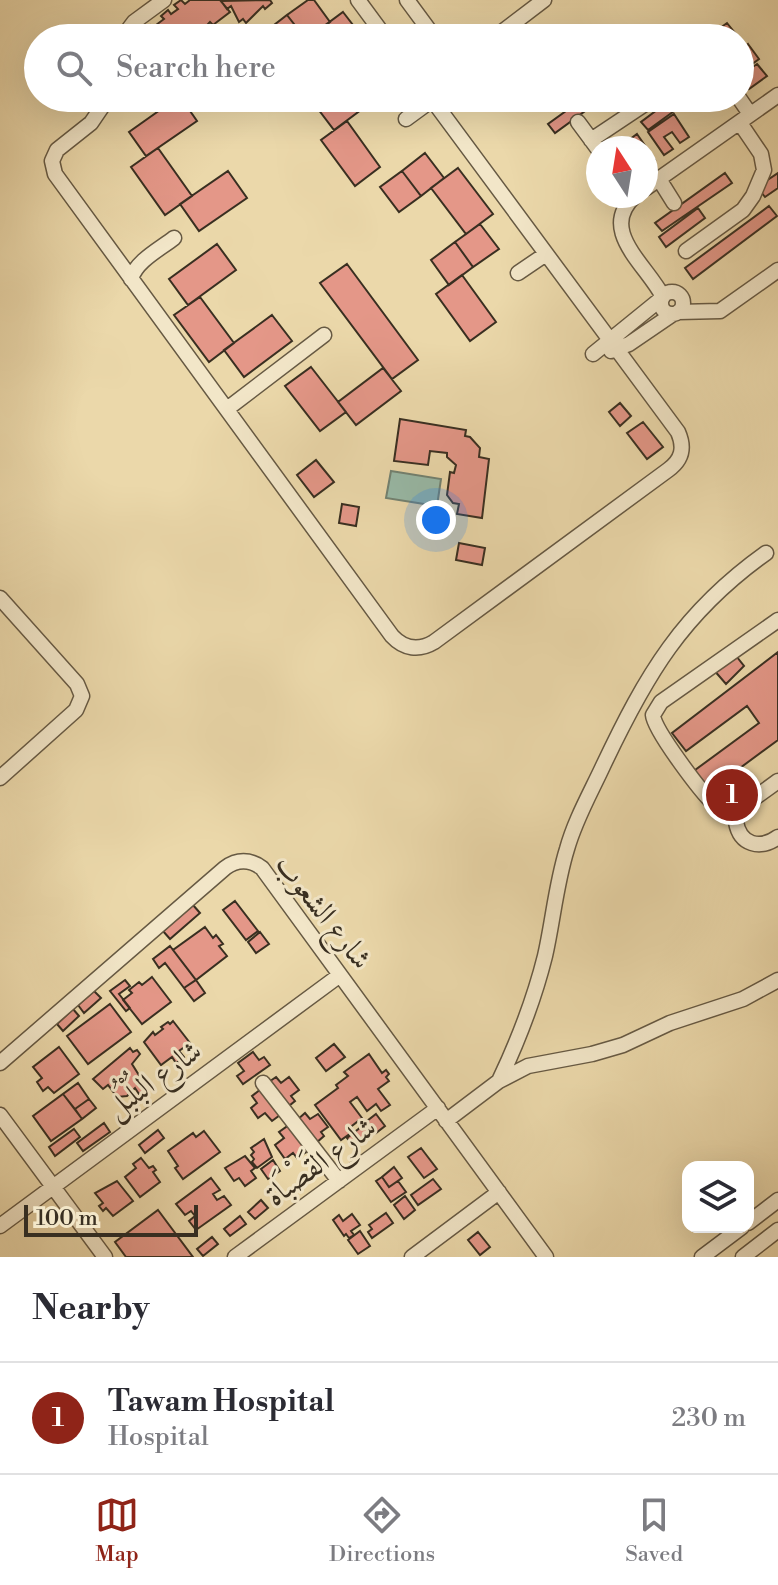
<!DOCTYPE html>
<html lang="en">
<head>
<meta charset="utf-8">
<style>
  body { margin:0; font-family:"Libre Bodoni",Amiri,serif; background:#f2f2f3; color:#2b2b33 }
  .controls { position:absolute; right:24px; bottom:24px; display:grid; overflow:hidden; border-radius:16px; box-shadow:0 8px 32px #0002 }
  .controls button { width:72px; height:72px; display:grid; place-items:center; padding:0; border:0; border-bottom:2px solid #e1e1e2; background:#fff; color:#2b2b33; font:40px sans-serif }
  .compass { position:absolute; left:586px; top:136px; width:72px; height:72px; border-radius:50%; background:#fff; box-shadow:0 8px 32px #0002; rotate:348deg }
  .scale { position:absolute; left:24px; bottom:20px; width:174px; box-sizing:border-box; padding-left:8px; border:4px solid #392f21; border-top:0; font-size:22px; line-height:28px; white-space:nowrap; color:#392f21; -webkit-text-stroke:6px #f2e6c8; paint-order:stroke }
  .you { position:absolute; left:436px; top:520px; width:28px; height:28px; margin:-20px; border:6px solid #fff; border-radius:50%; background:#1a73e8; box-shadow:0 0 0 12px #1a73e833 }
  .badge { display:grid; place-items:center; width:52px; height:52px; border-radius:50%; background:#8f2418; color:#fff; font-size:26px; font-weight:700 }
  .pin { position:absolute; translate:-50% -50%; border:4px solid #fff; box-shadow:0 2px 8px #0006 }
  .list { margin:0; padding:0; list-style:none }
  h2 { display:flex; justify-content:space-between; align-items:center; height:104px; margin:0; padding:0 32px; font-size:34px }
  h2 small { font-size:26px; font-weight:400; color:#7c7c81 }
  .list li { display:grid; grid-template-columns:52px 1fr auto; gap:24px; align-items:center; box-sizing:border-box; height:112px; padding:0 32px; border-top:2px solid #e1e1e2 }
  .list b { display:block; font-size:30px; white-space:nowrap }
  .list p { margin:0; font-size:26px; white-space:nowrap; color:#7c7c81 }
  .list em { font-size:26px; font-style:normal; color:#7c7c81 }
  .icon { flex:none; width:44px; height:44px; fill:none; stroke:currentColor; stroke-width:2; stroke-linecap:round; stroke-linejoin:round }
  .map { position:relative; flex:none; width:778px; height:1257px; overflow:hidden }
  .search { position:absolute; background:#fff; box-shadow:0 8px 32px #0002; left:24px; right:24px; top:24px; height:88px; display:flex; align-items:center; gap:20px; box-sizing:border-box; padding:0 28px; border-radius:44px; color:#7c7c81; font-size:30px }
  .sheet { height:216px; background:#fff }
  nav { display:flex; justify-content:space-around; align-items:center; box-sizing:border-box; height:112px; border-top:2px solid #e1e1e2; background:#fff; font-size:22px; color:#7c7c81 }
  nav a { display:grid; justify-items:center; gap:4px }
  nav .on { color:#8f2418 }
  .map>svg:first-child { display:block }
  .water { fill:#98baa8; stroke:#728272; stroke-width:2 }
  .building { fill:#e49788; stroke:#392f21; stroke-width:2 }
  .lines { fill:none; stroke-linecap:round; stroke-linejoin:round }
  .minor-casing { stroke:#665943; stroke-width:17 }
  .minor { stroke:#f2e6c8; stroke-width:14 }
  .labels { text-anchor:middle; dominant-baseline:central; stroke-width:6; stroke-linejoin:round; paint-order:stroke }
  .street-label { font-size:30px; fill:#392f21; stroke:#f2e6c8 }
</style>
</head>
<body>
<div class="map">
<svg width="778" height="1257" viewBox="0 0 778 1257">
  <rect width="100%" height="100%" fill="#ebd8aa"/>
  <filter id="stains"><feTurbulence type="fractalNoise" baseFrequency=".0025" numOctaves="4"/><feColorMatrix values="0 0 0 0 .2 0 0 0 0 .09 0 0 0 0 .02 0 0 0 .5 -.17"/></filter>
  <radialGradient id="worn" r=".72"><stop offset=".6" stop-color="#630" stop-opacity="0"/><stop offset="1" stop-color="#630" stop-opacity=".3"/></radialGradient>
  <path class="water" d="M391 471 441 479 437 506 386 498Z"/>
  <path class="building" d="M181 0 185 4 190 0H220L230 12 213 25 210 22 195 38H144L142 30 150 25 152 28 164 19 161 16 168 10 171 14 178 9 174 5Z
    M270 0 272 3 265 9 263 6 246 23 243 19 239 22 231 6 227 9 221 1Z
    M308 0H314L330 22 309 38H305L287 15Z
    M343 12 363 38H321L316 32Z
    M287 15 305 38H269L265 32Z
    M727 23 739 38H721L716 31Z
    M748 44 759 59 740 73V50Z
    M757 64 767 76 749 89 740 76Z
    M177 98H181L197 121 146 156 129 132Z
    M325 98H377L334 130 315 105Z
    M584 98H592L596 103 555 133 548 124Z
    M673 98H692L648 130 641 122Z
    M674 114 689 137 680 143 672 132 664 137 673 149 664 155 648 132Z
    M347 121 380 167 355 186 321 140Z
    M637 134 655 160 646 167V148H618Z
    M158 148 192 196 165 215 131 167Z
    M425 153 444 178 421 196 402 171Z
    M458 168 493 214 466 234 431 188Z
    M228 171 247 198 199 231 180 204Z
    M402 171 421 196 399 212 380 187Z
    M725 173 732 183 662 231 655 223Z
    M778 173V188L765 197 757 187Z
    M769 206 777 216 693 279 685 268Z
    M698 208 705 218 666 247 659 237Z
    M480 224 499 249 473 267 455 242Z
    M455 242 473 267 449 285 431 260Z
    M217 244 236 270 188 305 169 279Z
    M347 264 418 360 392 379 320 283Z
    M462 275 496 322 470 341 436 294Z
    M200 297 234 343 209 362 174 315Z
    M272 315 292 341 244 377 224 350Z
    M311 367 346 412 320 431 285 386Z
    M383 368 401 391 356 425 338 402Z
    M620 403 631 416 620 426 609 412Z
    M400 419 466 430 465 436 470 437 480 448 479 457 489 459 482 518 457 514 459 504 453 503 447 495 450 472 454 473 456 465 447 457V453L430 451 428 465 394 461Z
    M643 422 663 447 647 459 627 433Z
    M316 460 334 482 314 497 297 475Z
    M342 504 359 507 356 526 339 523Z
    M459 543 485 548 482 565 456 560Z
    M733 652 744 666 726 684 713 669Z
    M778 652V740L706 793 691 773 759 723 747 706 686 751 672 733Z
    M235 901 258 931 246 940 223 910Z
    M193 905 200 913 170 939 163 931Z
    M205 927 213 938 216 935 223 944 219 946 227 956 196 980 173 950Z
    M260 932 269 944 256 953 248 942Z
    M170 946 196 980 184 988 165 963 159 968 153 959Z
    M152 977 171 1002 142 1024 123 1000 132 993 129 990 139 982 142 985Z
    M125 980 130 986 119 994 130 1008 126 1011 110 991Z
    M196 980 205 993 194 1001 184 988Z
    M94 991 101 998 84 1013 78 1005Z
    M110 1004 131 1032 88 1064 67 1036Z
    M73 1009 79 1016 63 1031 57 1024Z
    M173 1021 190 1043 179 1051 184 1057 176 1063 172 1057 161 1065 144 1042 153 1032 155 1035 163 1029 161 1027 168 1022 170 1024Z
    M334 1044 345 1057 326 1071 316 1058Z
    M59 1047 79 1074 54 1093 48 1087 43 1091 37 1082 42 1078 33 1067Z
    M130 1048 133 1052 137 1050 140 1054 132 1064 147 1088 139 1094 135 1088 127 1096 117 1097 108 1085 103 1089 93 1079Z
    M253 1052 259 1060 264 1057 270 1065 243 1084 237 1076 244 1071 238 1063Z
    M369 1054 382 1073 386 1070 389 1074 386 1077 389 1081 378 1089 390 1105 381 1111 376 1104 367 1111 357 1097 350 1102 362 1118 348 1129 351 1133 341 1140 315 1105 338 1088 336 1085 348 1076 344 1072Z
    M276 1077 281 1083 289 1077 299 1090 291 1096 295 1101 285 1109 266 1084Z
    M78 1083 89 1099 75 1109 63 1094Z
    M261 1089 280 1115 272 1121 265 1113 258 1118 251 1108 257 1103 252 1096Z
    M63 1094 82 1119 51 1141 33 1116Z
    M89 1099 96 1108 82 1119 75 1109Z
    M305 1113 310 1119 318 1114 328 1127 321 1132 324 1136 316 1143 297 1120Z
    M376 1114 385 1126 376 1133 367 1121Z
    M104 1123 110 1132 83 1151 77 1143Z
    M365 1124 372 1133 354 1147 347 1138Z
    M289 1125 308 1151 297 1158 293 1153 285 1159 275 1145 284 1138 279 1132Z
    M74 1129 80 1137 55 1156 49 1147Z
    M158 1130 164 1138 145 1153 139 1145Z
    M204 1131 220 1152 183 1179 175 1168 178 1166 168 1151 193 1133 196 1137Z
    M264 1139 272 1157 257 1168 252 1162 254 1159 251 1155 254 1152 251 1148Z
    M421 1148 437 1169 424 1178 408 1157Z
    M245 1156 255 1168 251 1171 256 1178 245 1186 239 1178 234 1181 225 1168Z
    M141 1158 149 1168 153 1166 156 1170 153 1172 160 1182 140 1197 125 1177 136 1168 133 1164Z
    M273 1160 280 1171 268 1179 261 1169Z
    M394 1167 402 1178 389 1187 382 1177Z
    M382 1177 389 1187 398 1181 406 1192 391 1202 376 1181Z
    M211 1178 220 1190 213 1194 217 1200 224 1196 231 1205 196 1230 189 1221 195 1216 191 1211 185 1215 176 1204Z
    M433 1179 441 1189 418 1205 411 1195Z
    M117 1181 133 1201 113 1216 106 1208 103 1211 99 1206 103 1203 95 1193Z
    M405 1196 415 1210 404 1219 394 1205Z
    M261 1200 268 1208 255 1219 248 1212Z
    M158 1210 193 1257H126L115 1242Z
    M386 1213 393 1223 372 1238 368 1232 372 1229 369 1225Z
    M352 1214 360 1225 351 1231 354 1235 349 1238 346 1234 344 1236 333 1220 339 1215 343 1221Z
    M240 1216 246 1224 230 1236 224 1229Z
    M360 1231 370 1246 358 1254 348 1240Z
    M478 1232 490 1247 480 1255 468 1240Z
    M212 1237 218 1244 203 1256 197 1249Z"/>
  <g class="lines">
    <defs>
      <path id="minor" d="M358 0 386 38
        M407 0 435 38
        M122 38 134 22 164 0
        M494 38 544 0
        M108 98 91 123 57 150 52 161 55 174 392 636C404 649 419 651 434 642L668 470C682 460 685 448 678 432L431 98
        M739 98 750 114
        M406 119 432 100
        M578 122 598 149
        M591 140 654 98
        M659 179 674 203
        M646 188 778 95
        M635 196C597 230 647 265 663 297
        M686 251 743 210 753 196 764 170 761 154 740 123
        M518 273 546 254
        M131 279C136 261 160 249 174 238
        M661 303a11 11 0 1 1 22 0a11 11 0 1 1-22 0Z
        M678 312 720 311 778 270
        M611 351 629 344 673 314
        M593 354 662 298
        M227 409 324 335
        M0 598 77 684 82 696 76 710 0 778
        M778 781 742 807 736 822C740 845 760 850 778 837
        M738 815C729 813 721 810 714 804 701 792 654 730 653 715L661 702 778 620
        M0 1063 225 868C237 859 250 859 262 868L546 1257
        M499 1081C518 1041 534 1000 545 956 553 921 556 884 567 849 575 820 590 794 603 766 646 675 682 613 766 553
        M263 1083 339 1181
        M0 1115 105 1257
        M446 1121 499 1081 528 1066 592 1054 623 1045 670 1023 743 999 778 980
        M748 1223 778 1200
        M0 1226 340 975
        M235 1257 438 1108
        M412 1257 499 1192
        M702 1257 742 1227
        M743 1257 778 1230"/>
    </defs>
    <use href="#minor" class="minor-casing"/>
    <use href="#minor" class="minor"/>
  </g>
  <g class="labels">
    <g class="street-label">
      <text transform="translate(323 912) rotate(52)">شارع الشعوب</text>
      <text transform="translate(154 1080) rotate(-36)">شارع البُلْبُل</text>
      <text transform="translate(321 1162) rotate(-36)">شارع القَصْبَاة</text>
    </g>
  </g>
  <rect width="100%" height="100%" filter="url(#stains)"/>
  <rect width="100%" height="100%" fill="url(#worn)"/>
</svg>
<div class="controls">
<button><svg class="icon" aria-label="layers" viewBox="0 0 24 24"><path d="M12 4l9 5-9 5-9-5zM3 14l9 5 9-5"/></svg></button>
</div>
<svg class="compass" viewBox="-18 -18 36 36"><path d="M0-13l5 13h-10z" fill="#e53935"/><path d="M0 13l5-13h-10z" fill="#7c7c81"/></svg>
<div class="scale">100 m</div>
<div class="you"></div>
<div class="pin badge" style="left:732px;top:795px">1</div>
<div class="search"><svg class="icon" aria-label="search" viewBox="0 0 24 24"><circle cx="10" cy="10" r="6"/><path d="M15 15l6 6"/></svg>Search here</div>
</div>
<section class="sheet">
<h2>Nearby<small></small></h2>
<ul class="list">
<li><span class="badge">1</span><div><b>Tawam Hospital</b><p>Hospital</p></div><em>230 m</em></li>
</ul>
</section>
<nav>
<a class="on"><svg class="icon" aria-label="map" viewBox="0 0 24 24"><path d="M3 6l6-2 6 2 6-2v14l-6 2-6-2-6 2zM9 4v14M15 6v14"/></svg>Map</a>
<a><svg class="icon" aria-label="directions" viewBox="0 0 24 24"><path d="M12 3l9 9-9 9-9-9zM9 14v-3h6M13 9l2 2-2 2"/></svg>Directions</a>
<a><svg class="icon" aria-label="saved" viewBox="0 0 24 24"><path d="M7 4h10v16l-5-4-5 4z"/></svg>Saved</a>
</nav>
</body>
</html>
